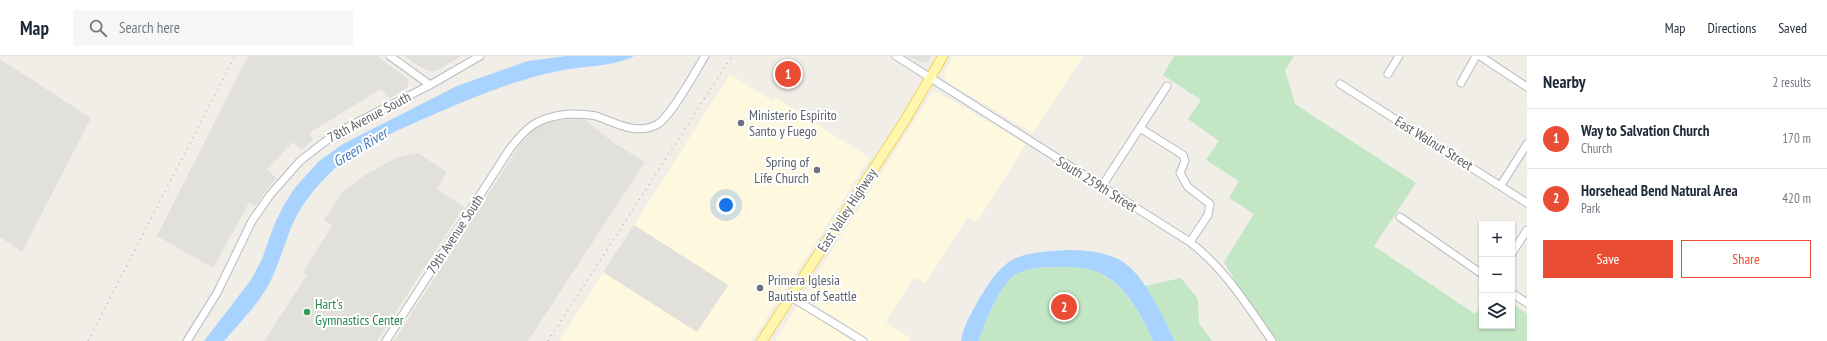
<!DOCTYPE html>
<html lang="en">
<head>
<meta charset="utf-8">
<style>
  body { margin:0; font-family:"PT Sans Narrow",sans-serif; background:#f6f6f7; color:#1f2937 }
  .controls { position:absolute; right:12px; bottom:12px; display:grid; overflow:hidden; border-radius:0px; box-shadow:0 1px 3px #0004 }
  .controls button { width:36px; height:36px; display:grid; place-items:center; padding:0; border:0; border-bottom:1px solid #e0e1e3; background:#fff; color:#1f2937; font:20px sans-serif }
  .you { position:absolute; left:726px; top:149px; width:14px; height:14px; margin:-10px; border:3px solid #fff; border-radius:50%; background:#1a73e8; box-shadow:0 0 0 6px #1a73e833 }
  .badge { display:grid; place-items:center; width:26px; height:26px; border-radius:50%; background:#ea4d33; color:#fff; font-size:13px; font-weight:700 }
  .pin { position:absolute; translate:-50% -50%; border:2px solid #fff; box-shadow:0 1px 4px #0006 }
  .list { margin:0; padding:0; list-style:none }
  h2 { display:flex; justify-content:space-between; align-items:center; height:52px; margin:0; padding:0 16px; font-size:17px }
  h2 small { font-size:13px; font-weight:400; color:#747a83 }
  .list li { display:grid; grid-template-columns:26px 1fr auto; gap:12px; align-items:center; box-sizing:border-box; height:60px; padding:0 16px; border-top:1px solid #e0e1e3 }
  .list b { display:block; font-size:15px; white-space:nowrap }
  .list p { margin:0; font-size:13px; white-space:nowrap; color:#747a83 }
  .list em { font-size:13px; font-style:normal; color:#747a83 }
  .actions { display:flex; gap:8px; padding:12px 16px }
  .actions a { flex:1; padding:9px 0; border:1px solid #ea4d33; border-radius:0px; text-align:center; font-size:14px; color:#ea4d33 }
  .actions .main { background:#ea4d33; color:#fff }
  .icon { flex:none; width:22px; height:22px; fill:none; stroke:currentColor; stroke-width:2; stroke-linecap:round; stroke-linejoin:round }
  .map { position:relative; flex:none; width:1527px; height:285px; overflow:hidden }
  header { display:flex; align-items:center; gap:24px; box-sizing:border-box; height:56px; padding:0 20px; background:#fff; border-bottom:1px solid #e0e1e3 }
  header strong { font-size:19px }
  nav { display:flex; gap:22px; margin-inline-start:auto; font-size:14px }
  .search { width:280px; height:36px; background:#f6f6f7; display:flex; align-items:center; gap:10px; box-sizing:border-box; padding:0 14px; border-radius:0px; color:#747a83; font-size:15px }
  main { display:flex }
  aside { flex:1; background:#fff }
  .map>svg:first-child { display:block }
  .commercial { fill:#fef8de }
  .industrial { fill:#e2e0db }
  .green { fill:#c3e7c5 }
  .water { fill:#a8d3ff }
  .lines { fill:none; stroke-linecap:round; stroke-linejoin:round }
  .minor-casing { stroke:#b9bbc0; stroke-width:9 }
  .major-casing { stroke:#f2d25e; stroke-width:11 }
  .minor { stroke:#fff; stroke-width:7 }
  .major { stroke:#fff7ad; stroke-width:9 }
  .rail { stroke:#b5b5b7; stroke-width:1.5; stroke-dasharray:1 5; stroke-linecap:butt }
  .worship-dot { fill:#6b7280; stroke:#fff; stroke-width:1.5 }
  .leisure-dot { fill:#2e9e5b; stroke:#fff; stroke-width:1.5 }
  .labels { text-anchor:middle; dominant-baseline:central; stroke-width:4; stroke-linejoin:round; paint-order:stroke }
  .worship-label { font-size:14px; fill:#5b616d; stroke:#fff; text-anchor:start }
  .street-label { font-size:14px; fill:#5e6167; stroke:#fff }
  .leisure-label { font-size:14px; fill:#27864d; stroke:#fff; text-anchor:start }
  .water-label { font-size:15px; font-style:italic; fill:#4578bb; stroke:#fff }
</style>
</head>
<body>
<header>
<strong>Map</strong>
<div class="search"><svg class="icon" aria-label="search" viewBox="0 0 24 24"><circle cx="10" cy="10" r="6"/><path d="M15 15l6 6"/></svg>Search here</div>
<nav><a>Map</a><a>Directions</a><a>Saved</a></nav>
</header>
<main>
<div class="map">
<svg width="1527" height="285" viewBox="0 0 1527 285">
  <rect width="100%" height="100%" fill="#f0eee6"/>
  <path class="commercial" d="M953 0H1083L1033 77 946 25 944 17Z
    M730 18 772 45 775 41 870 102 752 285H562L560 284 603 216 697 276 728 230 634 169Z
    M938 36 1026 88 977 166 968 161 925 228 914 221 886 266 910 282 908 285H870L808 243 805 237 931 38Z
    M798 249 854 285H775Z"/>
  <path class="industrial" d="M248 0H377L408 23V31L390 42 381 33 309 77 313 83 302 94 293 86 267 113 276 122 255 150 249 147 213 212 157 180Z
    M404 0H461L436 15H429L417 9Z
    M906 0H931L928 6 925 7Z
    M0 3 91 62 22 196 0 181Z
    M584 63 614 87 645 106 528 285H394L519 90 533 74 543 68 556 64Z
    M418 97 447 116 437 133 464 151 377 285H264L307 219 303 216 332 170 324 164 343 135 365 119 398 101Z
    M634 169 728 229 697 276 603 216Z"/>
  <path class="green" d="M1174 0H1294L1285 14 1295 48 1416 127 1374 190 1475 258 1482 249V270H1512V247L1527 258V285H1271L1224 206 1254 158 1229 142 1239 125 1206 104 1219 85 1188 63 1201 44 1163 19Z
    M1056 211C1065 211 1075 210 1084 212 1119 218 1140 255 1153 285H979C984 267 1001 224 1019 216 1030 212 1044 212 1056 211Z
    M1181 222 1198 243 1199 267 1212 285H1175L1145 230Z"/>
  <path class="water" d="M567 0H634C615 11 577 10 554 16 508 26 466 44 423 63 389 78 354 93 327 120 314 133 303 147 295 163 285 184 280 207 269 228 257 250 240 266 224 285H204L251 224 262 203 275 167 284 149 294 133 319 105 343 88 457 30 528 5Z
    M1068 194C1086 194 1104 196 1120 204 1145 218 1162 260 1175 285H1153C1143 262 1129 235 1107 221 1093 212 1079 211 1063 211 1049 211 1031 211 1018 217 1001 225 984 267 979 285H961C963 270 971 258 978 245 1005 199 1016 197 1068 194Z"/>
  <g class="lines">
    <defs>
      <path id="minor" d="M390 0 430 29
        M896 0 1190 186C1225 213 1247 249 1272 285
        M1480 0 1527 31
        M1388 18 1399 0
        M1461 27 1476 0
        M1340 28 1527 147
        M1140 72 1183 99 1185 105 1180 117 1188 131 1210 148 1208 159 1190 186
        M1501 129 1527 88
        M1102 130 1167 30
        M1400 161 1482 218
        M1512 197 1527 174
        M1512 237 1527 247
        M791 241 863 285
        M187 285 217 237 252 165 270 139 300 105 336 77 430 29 480 0
        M386 285 509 94C527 70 538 61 569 58 579 58 587 58 596 60 616 67 637 80 658 68 672 59 695 16 705 0"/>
      <path id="major" d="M762 285 904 66 943 0"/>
    </defs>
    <use href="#minor" class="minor-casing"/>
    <use href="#major" class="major-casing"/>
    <use href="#minor" class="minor"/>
    <use href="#major" class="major"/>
    <path class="rail" d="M88 285 235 0
      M548 285 732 0"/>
  </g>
  <g class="worship-dot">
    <circle cx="741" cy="67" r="4"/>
    <circle cx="817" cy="114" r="4"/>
    <circle cx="760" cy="232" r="4"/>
  </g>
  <circle class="leisure-dot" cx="307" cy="256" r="4"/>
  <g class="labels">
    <g class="worship-label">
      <text x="749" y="59">Ministerio Espirito<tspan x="749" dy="16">Santo y Fuego</tspan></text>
      <text x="809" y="106" text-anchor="end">Spring of<tspan x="809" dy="16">Life Church</tspan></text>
      <text x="768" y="224">Primera Iglesia<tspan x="768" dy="16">Bautista of Seattle</tspan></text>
    </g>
    <g class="street-label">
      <text transform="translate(369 61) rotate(-28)">78th Avenue South</text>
      <text transform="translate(1434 87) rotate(32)">East Walnut Street</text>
      <text transform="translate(1097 128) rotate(32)">South 259th Street</text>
      <text transform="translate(847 154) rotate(-57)">East Valley Highway</text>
      <text transform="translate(455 178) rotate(-57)">79th Avenue South</text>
    </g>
    <g class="leisure-label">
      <text x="315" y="248">Hart's<tspan x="315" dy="16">Gymnastics Center</tspan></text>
    </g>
    <g class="water-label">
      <text transform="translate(360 91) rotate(-31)">Green River</text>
    </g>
  </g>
</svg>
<div class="controls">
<button>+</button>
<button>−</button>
<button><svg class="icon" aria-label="layers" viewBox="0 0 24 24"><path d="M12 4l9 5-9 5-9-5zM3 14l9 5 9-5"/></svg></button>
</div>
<div class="you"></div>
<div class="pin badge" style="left:788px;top:18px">1</div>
<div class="pin badge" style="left:1064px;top:251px">2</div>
</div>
<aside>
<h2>Nearby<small>2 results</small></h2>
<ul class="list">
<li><span class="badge">1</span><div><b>Way to Salvation Church</b><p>Church</p></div><em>170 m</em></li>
<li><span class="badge">2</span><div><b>Horsehead Bend Natural Area</b><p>Park</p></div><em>420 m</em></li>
</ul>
<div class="actions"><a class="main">Save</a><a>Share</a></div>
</aside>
</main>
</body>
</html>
